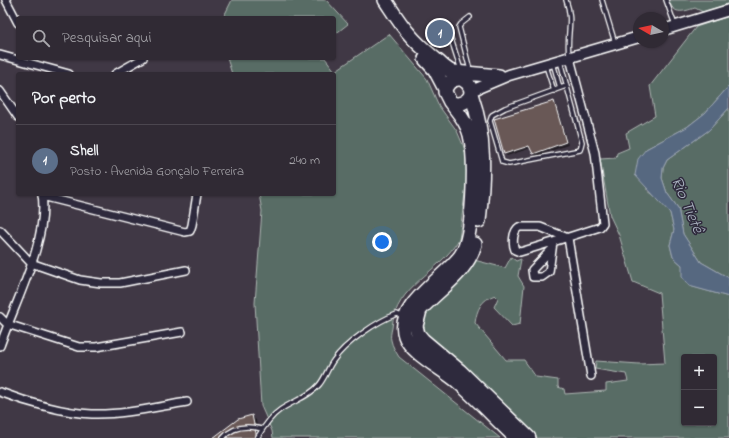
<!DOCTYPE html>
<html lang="pt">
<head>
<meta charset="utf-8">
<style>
  body { margin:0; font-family:"Indie Flower",sans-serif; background:#38323c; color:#f1f3f6 }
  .controls { position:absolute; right:12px; bottom:12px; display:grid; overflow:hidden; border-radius:4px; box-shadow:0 1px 3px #0004 }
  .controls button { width:36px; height:36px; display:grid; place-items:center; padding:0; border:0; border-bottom:1px solid #4b464f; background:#302a34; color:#f1f3f6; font:20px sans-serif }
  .compass { position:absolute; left:633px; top:12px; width:36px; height:36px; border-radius:50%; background:#302a34; box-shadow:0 1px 3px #0004; rotate:279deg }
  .you { position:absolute; left:382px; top:242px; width:14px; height:14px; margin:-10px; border:3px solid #fff; border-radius:50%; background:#1a73e8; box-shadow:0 0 0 6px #1a73e833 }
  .badge { display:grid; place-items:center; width:26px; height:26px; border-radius:50%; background:#d6ab8b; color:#fff; font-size:13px; font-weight:700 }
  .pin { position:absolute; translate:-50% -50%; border:2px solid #fff; box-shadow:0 1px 4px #0006 }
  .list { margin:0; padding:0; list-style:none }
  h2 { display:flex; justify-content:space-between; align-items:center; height:52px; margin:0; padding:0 16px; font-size:17px }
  h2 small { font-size:13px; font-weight:400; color:#a8a7ac }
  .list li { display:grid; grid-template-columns:26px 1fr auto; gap:12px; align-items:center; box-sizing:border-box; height:72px; padding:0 16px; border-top:1px solid #4b464f }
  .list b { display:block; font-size:15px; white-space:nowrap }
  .list p { margin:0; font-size:13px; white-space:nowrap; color:#a8a7ac }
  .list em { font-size:13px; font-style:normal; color:#a8a7ac }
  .icon { flex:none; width:22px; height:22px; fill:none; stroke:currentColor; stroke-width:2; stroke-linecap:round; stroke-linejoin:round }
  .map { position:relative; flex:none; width:729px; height:438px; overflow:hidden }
  .search { position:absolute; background:#302a34; box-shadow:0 1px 3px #0004; left:16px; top:16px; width:320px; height:44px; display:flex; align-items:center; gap:10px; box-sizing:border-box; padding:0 14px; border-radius:4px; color:#a8a7ac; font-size:15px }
  .panel { position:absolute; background:#302a34; box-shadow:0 1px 3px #0004; left:16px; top:72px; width:320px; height:124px; border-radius:4px }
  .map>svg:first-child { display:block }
  .green { fill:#596c65; stroke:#acb6b2; fill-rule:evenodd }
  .water { fill:#566780; stroke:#9aa4b3 }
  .shadow { fill:#0007 }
  .building { fill:#695957; stroke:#fff }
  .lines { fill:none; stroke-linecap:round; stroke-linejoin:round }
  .lane-casing { stroke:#fff; stroke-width:6 }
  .street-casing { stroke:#fff; stroke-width:10 }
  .secondary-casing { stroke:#fff; stroke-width:13 }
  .highway-casing { stroke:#fff; stroke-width:16 }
  .lane { stroke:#2f2a3d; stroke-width:3.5 }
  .street { stroke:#2f2a3d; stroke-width:7 }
  .secondary { stroke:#2f2a3d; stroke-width:10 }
  .highway { stroke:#2f2a3d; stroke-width:13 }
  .labels { text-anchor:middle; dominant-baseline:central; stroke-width:3; stroke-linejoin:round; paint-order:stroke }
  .water-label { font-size:17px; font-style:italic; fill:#aab3c0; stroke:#2f2a3d }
</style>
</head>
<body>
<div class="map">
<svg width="729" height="438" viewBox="0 0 729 438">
  <rect width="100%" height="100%" fill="#403845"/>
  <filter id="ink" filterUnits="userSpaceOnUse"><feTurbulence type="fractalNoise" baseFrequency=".025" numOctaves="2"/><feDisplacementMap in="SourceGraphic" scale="8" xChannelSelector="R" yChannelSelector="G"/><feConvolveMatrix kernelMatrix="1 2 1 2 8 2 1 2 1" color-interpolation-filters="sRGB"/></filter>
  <g filter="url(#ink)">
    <path class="green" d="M232 0H326L348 24 334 35V18H223Z
      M669 0H729V4L703 12 695 8C682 12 673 15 669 0Z
      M729 16V86L705 113 687 127 646 149 647 190 661 201 670 213 674 230 670 245 673 257 682 265 690 286 729 297V438H537L423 332 422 316 474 260 505 268 511 257 516 261 521 259 518 276 524 286 520 324 512 326 494 307 498 298 495 295C481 300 477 309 475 323L506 360H524L536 377 558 380V387L564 389 565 394 606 391V384L628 381 626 374 595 369 596 361 639 364 665 363 659 293 633 282 619 235 610 216 600 159 616 158 617 153 629 148 626 133 655 116 650 86 696 27ZM684 357H714V423H684Z
      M389 34 427 79 439 106 457 131 463 145 469 163 459 239C440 273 395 285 392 328 391 332 390 337 391 340 392 346 396 352 399 357L500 438H273L272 431 261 406 255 303 262 211 259 194H334V74H232L227 58H325L335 71Z
      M729 108V278L701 262 683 234 678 208 667 193 662 178 663 168 667 160 709 130Z"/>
    <path class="water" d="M729 86V108L709 130 667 160 663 168 662 178 667 193 678 208 683 234 701 262 729 278V297L689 286 682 277V265L673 257 670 245 674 230 670 213 635 175 638 159 646 149 687 127 705 113Z"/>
    <path class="shadow" d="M553 102 556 104 568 145 536 156 531 148 507 156 505 154Z
      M252 417 256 420 259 438H215Z"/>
    <path class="building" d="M554 101 566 142 533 154 529 146 504 154 494 119Z
      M252 415 257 438H213L238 419Z"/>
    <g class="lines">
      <defs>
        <path id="lane" d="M566 0C574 22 566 34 569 56
          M602 0 615 43
          M666 0 675 25
          M470 17 461 24 459 27 470 70
          M451 39 461 70
          M560 61 582 142 580 150 509 164 502 162 490 121 492 115 505 108 566 86
          M553 63 560 88
          M546 66 554 91
          M223 438C233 426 247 425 262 429
          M257 438C263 428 271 416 280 410 293 401 309 397 319 385 325 378 328 368 333 361 345 343 377 321 397 314L404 317"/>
        <path id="street" d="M6 0 18 23
          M0 55 69 74
          M115 74 143 58
          M0 91 18 117
          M42 196 185 232 190 231 192 225 197 194
          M0 230 31 263 80 280 101 283H120L186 270
          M568 238 591 376
          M553 242 520 252 515 250C512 243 513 231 519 227H540L568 238
          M550 251 532 270 533 277H542L549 272 553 242 600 227 603 223 595 153 570 58
          M0 317 7 324 79 347H96L182 332
          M0 346C15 302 49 240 42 194
          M0 392C26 402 64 413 92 414 124 415 156 407 187 402"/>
        <path id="secondary" d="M663 30 729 10
          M471 91 509 75 639 37"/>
        <path id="highway" d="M385 0C393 12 400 24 410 35 419 46 431 55 441 64 447 70 466 81 468 84 478 97 461 108 450 102L445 92C446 84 451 79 459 79
          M425 59 435 70 445 89
          M454 72 499 76
          M471 94C486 137 484 176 479 221
          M450 102C458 112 467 123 470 135 476 158 474 236 461 255 446 277 394 306 405 336 411 354 445 370 459 383 479 401 497 420 516 438
          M475 244C467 273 439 289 420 310L416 326 418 334 423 340 460 371 529 438"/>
      </defs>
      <use href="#lane" class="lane-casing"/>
      <use href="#street" class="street-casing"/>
      <use href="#secondary" class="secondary-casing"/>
      <use href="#highway" class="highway-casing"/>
      <use href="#lane" class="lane"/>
      <use href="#street" class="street"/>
      <use href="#secondary" class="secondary"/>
      <use href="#highway" class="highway"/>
    </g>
  </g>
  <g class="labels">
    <g class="water-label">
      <text transform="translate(687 205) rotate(67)">Rio Tietê</text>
    </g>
  </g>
</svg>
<div class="controls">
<button>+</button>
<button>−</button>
</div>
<svg class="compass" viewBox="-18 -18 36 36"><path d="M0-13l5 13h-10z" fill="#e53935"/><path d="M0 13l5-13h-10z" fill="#a8a7ac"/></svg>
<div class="you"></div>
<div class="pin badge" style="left:440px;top:33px;background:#5c6f8a">1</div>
<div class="search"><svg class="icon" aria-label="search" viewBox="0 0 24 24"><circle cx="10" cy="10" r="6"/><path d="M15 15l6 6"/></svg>Pesquisar aqui</div>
<section class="panel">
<h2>Por perto<small></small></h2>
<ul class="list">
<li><span class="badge" style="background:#5c6f8a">1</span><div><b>Shell</b><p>Posto · Avenida Gonçalo Ferreira</p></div><em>240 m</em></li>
</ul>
</section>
</div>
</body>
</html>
